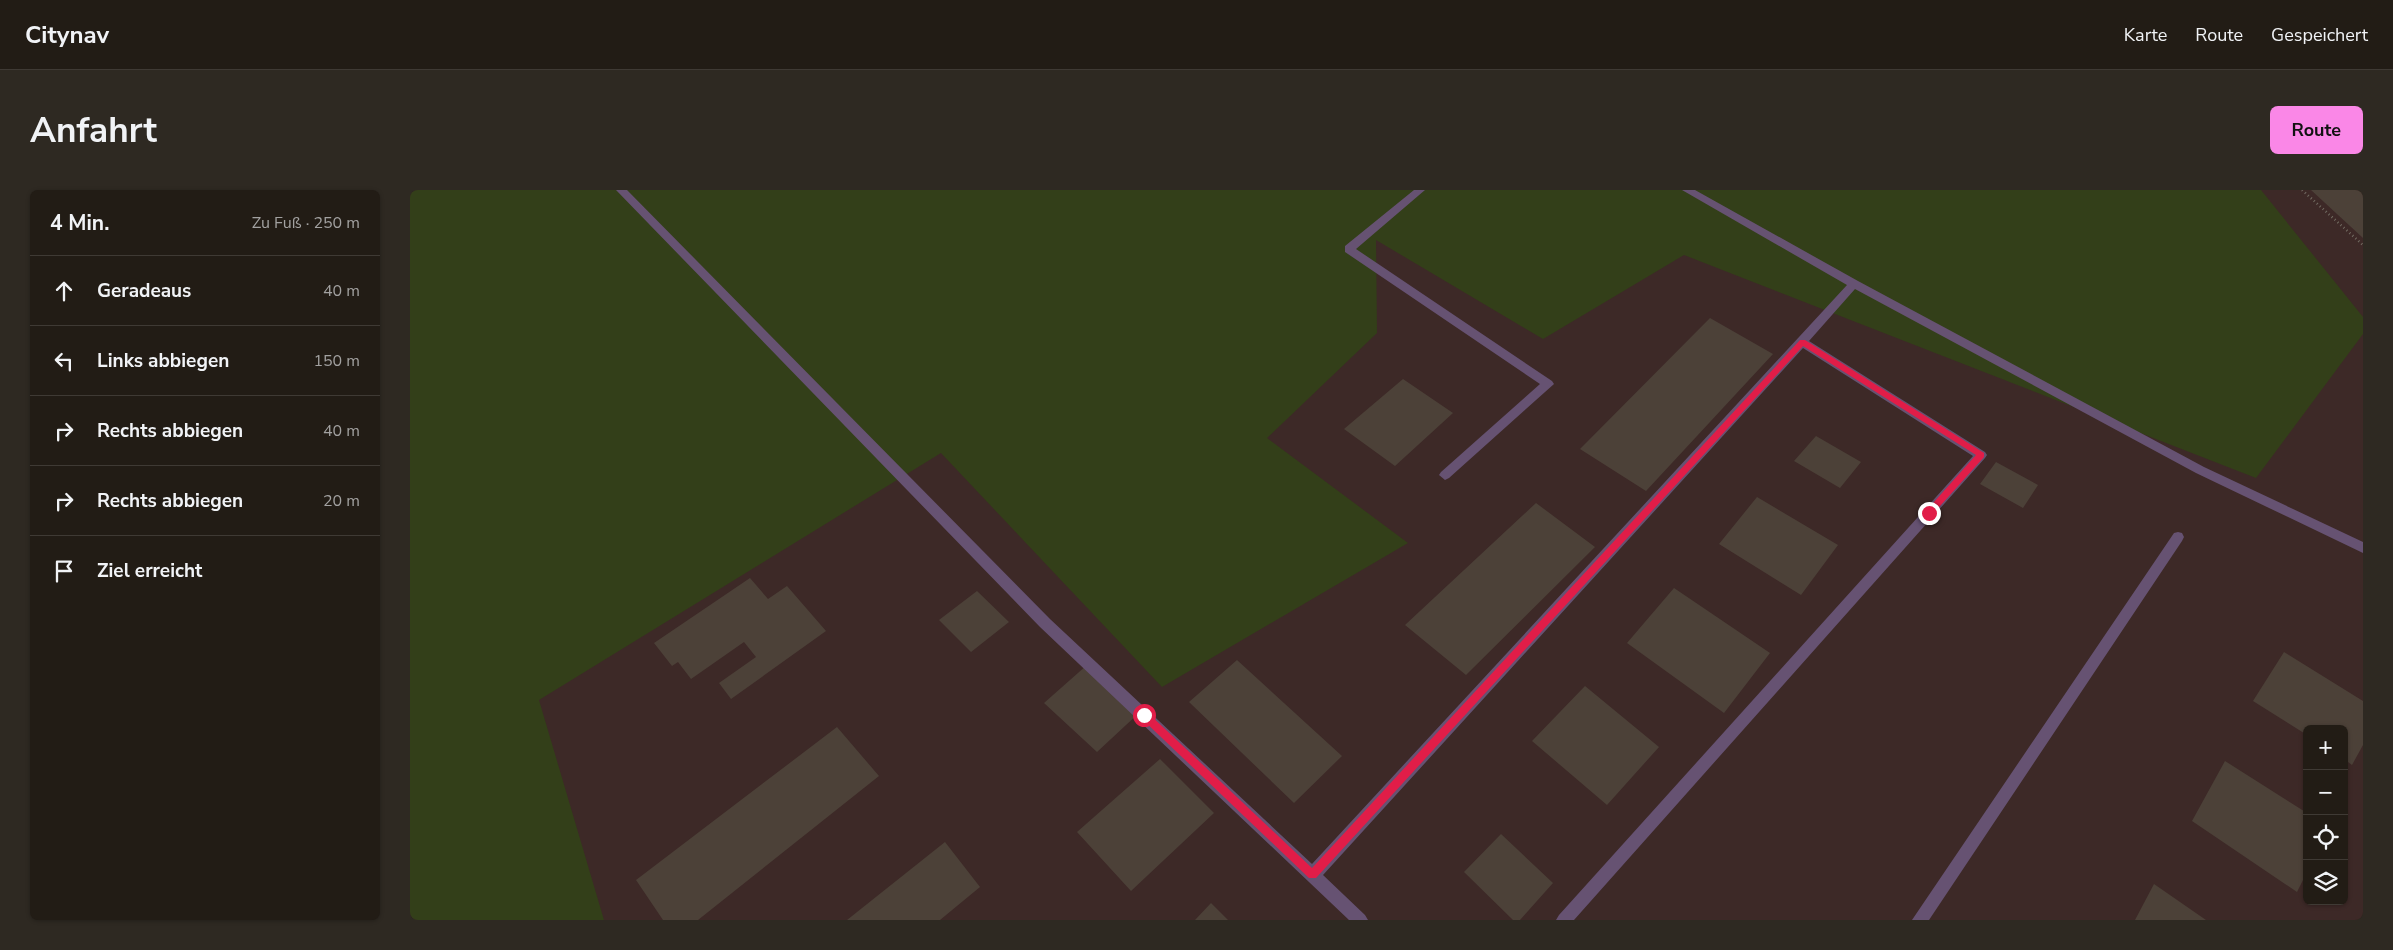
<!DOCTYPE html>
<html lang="de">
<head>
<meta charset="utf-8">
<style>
  body { margin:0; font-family:"Nunito Sans",sans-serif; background:#2e2922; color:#f1f3f6 }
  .controls { position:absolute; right:15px; bottom:15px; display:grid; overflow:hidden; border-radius:8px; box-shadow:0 1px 4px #0004 }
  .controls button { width:45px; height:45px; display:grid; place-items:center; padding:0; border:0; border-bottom:1px solid #3f3a34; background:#221c15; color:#f1f3f6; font:25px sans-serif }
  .stop { position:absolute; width:15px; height:15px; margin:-11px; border:4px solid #e11d48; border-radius:50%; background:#fff }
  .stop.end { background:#e11d48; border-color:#fff; box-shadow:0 1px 5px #0008 }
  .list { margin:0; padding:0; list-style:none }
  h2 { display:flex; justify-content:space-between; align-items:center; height:65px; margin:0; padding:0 20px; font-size:21px }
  h2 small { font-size:16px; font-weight:400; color:#a2a1a0 }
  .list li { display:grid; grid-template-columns:32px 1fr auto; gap:15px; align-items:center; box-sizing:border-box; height:70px; padding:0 20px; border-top:1px solid #3f3a34 }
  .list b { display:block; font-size:19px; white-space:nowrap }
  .list em { font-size:16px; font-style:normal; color:#a2a1a0 }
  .icon { flex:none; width:28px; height:28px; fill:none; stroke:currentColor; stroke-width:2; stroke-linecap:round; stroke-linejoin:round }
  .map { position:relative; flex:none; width:1953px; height:730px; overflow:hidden; border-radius:8px }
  header { display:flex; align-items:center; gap:30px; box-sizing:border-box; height:70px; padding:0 25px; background:#221c15; border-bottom:1px solid #3f3a34 }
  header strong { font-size:24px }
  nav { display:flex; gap:28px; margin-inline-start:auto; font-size:18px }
  .intro { display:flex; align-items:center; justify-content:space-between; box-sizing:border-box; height:120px; padding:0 30px }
  h1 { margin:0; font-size:35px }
  .button { padding:12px 22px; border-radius:8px; background:#fa87e7; color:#111; font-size:18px; font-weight:700 }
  main { display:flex; gap:30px; padding:0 30px }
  aside { flex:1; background:#221c15; border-radius:8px; box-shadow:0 1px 4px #0004 }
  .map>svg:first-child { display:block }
  .industrial { fill:#3d2927; fill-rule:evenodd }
  .green { fill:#333f19 }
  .building { fill:#4c4138 }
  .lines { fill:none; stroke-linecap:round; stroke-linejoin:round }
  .path { stroke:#726b62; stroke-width:2.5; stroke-dasharray:1 3; stroke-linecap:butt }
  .service { fill:#665272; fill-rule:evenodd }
  .route { fill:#e11d48 }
</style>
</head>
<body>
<header>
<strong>Citynav</strong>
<nav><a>Karte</a><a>Route</a><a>Gespeichert</a></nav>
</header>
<div class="intro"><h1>Anfahrt</h1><a class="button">Route</a></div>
<main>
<aside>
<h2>4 Min.<small>Zu Fuß · 250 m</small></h2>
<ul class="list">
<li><svg class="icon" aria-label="ahead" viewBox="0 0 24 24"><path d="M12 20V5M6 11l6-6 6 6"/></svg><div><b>Geradeaus</b></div><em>40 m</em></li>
<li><svg class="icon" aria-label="left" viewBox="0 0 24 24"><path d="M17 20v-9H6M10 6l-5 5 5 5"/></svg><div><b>Links abbiegen</b></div><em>150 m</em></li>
<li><svg class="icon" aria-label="right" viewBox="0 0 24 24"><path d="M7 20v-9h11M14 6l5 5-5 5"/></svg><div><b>Rechts abbiegen</b></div><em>40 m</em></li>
<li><svg class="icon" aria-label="right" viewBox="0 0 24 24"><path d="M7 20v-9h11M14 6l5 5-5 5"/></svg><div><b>Rechts abbiegen</b></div><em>20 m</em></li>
<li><svg class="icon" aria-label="arrive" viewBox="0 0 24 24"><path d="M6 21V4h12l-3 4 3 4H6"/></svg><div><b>Ziel erreicht</b></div></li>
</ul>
</aside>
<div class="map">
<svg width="1953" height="730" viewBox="0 0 1953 730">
  <rect width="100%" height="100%" fill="#2e261c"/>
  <path class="industrial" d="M0 0H1953V730H0ZM1897 539H1934V711H1897Z"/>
  <path class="green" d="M0 0H1851L1953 127V144L1846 288 1274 65 1133 149 966 50 967 143 857 248 998 353 752 497 531 263 129 510 194 730H0Z"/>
  <path class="building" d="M1901 0H1953V48Z
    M1300 128 1363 164 1236 301 1170 259Z
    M993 189 1043 223 985 276 934 239Z
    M1406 246 1451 272 1430 298 1384 271Z
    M1586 272 1628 295 1613 318 1570 294Z
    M1347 307 1428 355 1391 405 1309 354Z
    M1126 313 1185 357 1056 485 995 435Z
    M340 388 358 409 377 396 416 441 321 509 309 493 346 467 334 452 281 489 268 472 262 476 244 453Z
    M1264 398 1360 463 1314 523 1217 453Z
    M567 401 599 432 561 462 529 430Z
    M1874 462 1953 511V555L1942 575 1934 569V539H1897V545L1843 511Z
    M827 470 932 566 884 613 779 512Z
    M677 475 730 522 687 562 634 513Z
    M1175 496 1249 557 1197 615 1122 551Z
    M427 537 469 586 288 730H253L226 690Z
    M750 569 804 623 721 701 667 642Z
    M1815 571 1897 623V682L1887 702 1782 631Z
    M1091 644 1143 693 1110 730H1103L1054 682Z
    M535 652 570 697 530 730H437Z
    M1744 694 1796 730H1725Z
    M801 713 818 730H785Z"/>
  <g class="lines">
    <path class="path" d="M1892 0 1953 55"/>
    <path class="service" d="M206 0H217L640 429 902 674 1437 95 1272 0H1285L1448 91 1794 277 1953 352V363L1786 283 1445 99 1399 151 1575 262 1577 265 1575 268 1164 730H1146L1149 725 1563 266 1393 158 913 685 955 725 958 730H939L630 437Z
      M1004 0H1015L946 59 1142 191 1144 194 1039 288 1035 290 1029 285 1031 282 1130 194 935 62V56Z
      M1768 342 1772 343 1774 347 1772 351 1519 730H1502L1764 343Z"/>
  </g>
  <path class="route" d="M1390 150H1395L1574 263V267L1522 325H1516V321L1566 265 1393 156 906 688H899L731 528V522H737L902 678Z"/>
</svg>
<div class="controls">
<button>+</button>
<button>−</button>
<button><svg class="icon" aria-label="locate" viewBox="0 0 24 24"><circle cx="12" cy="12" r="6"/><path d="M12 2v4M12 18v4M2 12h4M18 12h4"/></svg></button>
<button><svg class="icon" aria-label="layers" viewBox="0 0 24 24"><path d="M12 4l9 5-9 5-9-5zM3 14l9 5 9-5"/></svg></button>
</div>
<div class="stop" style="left:734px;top:525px"></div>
<div class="stop end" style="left:1519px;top:323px"></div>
</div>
</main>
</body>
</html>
